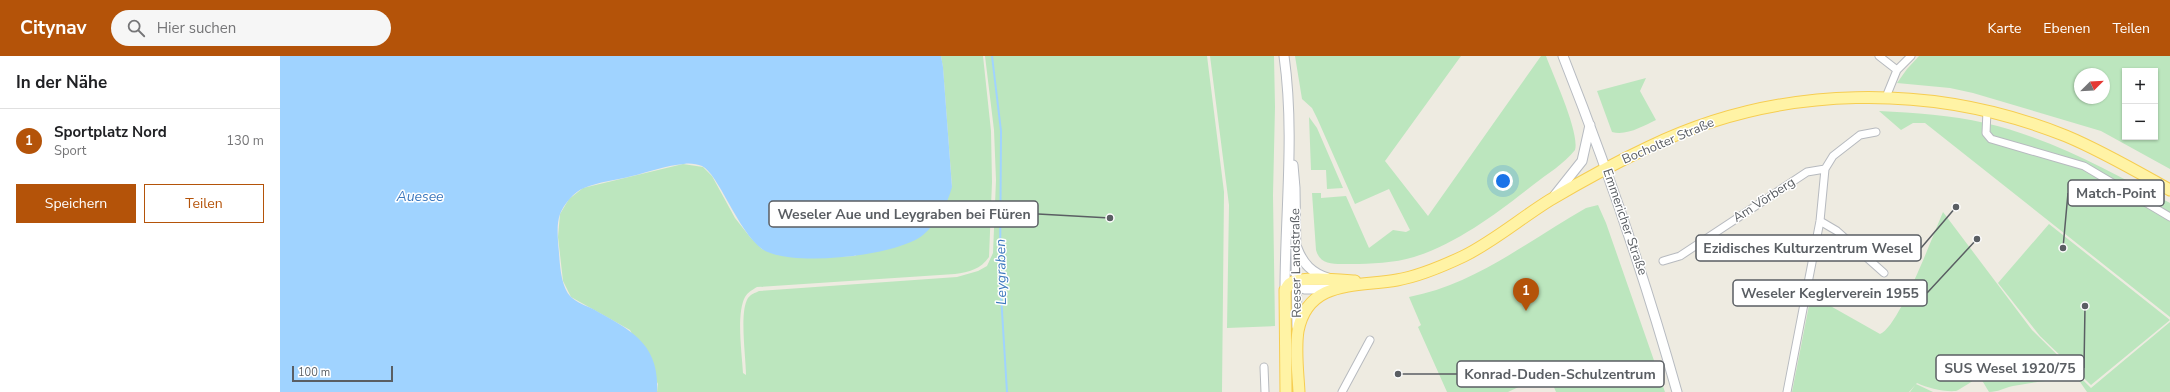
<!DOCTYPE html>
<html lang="de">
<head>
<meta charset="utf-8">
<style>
  body { margin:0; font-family:"Nunito Sans",sans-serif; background:#f6f6f6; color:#202124 }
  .controls { position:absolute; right:12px; top:12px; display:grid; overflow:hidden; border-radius:0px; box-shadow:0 1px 3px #0004 }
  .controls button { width:36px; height:36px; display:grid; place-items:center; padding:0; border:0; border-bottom:1px solid #e0e0e0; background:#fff; color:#202124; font:20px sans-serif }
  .compass { position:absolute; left:1794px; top:12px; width:36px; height:36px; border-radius:50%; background:#fff; box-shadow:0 1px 3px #0004; rotate:66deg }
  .scale { position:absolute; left:12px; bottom:10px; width:101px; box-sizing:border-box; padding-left:4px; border:2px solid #5a5e63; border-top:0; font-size:11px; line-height:14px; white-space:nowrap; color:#5a5e63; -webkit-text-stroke:3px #fff; paint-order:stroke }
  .you { position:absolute; left:1223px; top:125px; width:14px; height:14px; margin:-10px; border:3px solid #fff; border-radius:50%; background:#1a73e8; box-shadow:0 0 0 6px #1a73e833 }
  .badge { display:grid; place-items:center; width:26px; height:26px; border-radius:50%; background:#b45309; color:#fff; font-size:13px; font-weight:700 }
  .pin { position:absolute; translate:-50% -33px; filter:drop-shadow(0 1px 2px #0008) }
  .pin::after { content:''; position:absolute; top:21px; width:14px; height:12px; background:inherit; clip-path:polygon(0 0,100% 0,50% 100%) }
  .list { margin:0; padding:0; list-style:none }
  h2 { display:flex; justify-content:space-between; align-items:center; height:52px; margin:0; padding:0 16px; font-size:17px }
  h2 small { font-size:13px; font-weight:400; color:#757577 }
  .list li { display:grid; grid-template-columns:26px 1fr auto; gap:12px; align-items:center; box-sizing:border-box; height:64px; padding:0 16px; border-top:1px solid #e0e0e0 }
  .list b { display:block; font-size:15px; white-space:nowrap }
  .list p { margin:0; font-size:13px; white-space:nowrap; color:#757577 }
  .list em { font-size:13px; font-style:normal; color:#757577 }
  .actions { display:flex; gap:8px; padding:12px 16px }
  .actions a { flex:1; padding:9px 0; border:1px solid #b45309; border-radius:0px; text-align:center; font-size:14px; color:#b45309 }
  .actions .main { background:#b45309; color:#fff }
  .icon { flex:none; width:22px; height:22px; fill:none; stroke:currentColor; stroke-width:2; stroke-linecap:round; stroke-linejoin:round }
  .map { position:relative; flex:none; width:1890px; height:336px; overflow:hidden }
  header { display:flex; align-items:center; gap:24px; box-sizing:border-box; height:56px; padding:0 20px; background:#b45309; color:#fff }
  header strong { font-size:19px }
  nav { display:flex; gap:22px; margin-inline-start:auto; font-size:14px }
  .search { width:280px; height:36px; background:#f6f6f6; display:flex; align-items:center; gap:10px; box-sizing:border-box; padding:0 14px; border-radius:22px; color:#757577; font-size:15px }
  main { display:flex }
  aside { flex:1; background:#fff }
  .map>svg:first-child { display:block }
  .green { fill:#bce6be; fill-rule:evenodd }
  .water { fill:#a0d3ff }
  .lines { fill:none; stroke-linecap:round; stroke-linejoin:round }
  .stream { stroke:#a0d3ff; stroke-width:2 }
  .street-casing { stroke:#b7babf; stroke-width:9 }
  .secondary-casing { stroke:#b7bbc1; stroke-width:11 }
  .primary-casing { stroke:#f6cd51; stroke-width:13 }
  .street { stroke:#fff; stroke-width:7 }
  .secondary { stroke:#fff; stroke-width:9 }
  .primary { stroke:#fff3a5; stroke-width:11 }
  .labels { text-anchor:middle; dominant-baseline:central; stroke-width:3; stroke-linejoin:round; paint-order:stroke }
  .street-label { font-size:13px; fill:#5a5e63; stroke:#fff }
  .water-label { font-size:14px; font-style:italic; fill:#3c78be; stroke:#fff }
  .leader { fill:none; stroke:#5a5e63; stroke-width:1.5 }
  .callout-dot { fill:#5a5e63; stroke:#fff; stroke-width:1.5 }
  .callout { fill:#fff; stroke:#5a5e63; stroke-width:1.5 }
  .callout-label { font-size:14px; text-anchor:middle; font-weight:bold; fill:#5a5e63 }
</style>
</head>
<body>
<header>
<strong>Citynav</strong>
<div class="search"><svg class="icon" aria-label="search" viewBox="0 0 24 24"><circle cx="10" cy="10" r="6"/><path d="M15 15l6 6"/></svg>Hier suchen</div>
<nav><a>Karte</a><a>Ebenen</a><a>Teilen</a></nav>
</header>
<main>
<aside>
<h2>In der Nähe<small></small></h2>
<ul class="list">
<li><span class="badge">1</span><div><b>Sportplatz Nord</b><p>Sport</p></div><em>130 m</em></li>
</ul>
<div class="actions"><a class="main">Speichern</a><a>Teilen</a></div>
</aside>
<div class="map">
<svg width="1890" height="336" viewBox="0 0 1890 336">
  <rect width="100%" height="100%" fill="#eeebe1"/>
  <path class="green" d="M661 0H703L711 75 712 126 709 201C701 213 689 216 675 218L477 231C472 234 468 236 465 241 456 258 462 298 463 317L466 319C466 301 459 256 468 242 471 238 475 237 479 235L677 221 698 215 707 210 713 197 716 124 714 74 705 0H927L944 136 942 336H377L378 328 350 274 291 241 283 225 278 181 280 158 289 143 303 132 403 108 423 111 432 120 455 162 470 181 482 193 495 198 523 202 575 200 672 131 663 12Z
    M930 0H994L995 51 993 139 995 270 947 272 949 149Z
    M1015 0H1181L1105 105 1148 160 1261 0H1266C1273 19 1300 77 1295 94 1284 108 1267 118 1253 129 1217 157 1178 187 1134 201 1114 207 1091 208 1071 208 1056 208 1040 210 1036 194L1032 137H1041V142L1066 140 1089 192 1113 174 1126 176 1130 174 1109 133 1075 148 1037 62 1032 52 1022 43Z
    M1639 0H1890V113L1821 75 1693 37 1670 32 1617 27 1627 13ZM1845 15H1875V81H1845ZM1800 18H1824V42H1800Z
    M1366 22 1360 35 1376 64C1363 70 1347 80 1332 76L1317 35Z
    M1599 55C1635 57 1671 59 1705 67 1771 82 1831 116 1890 147V261L1645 67H1633L1621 74Z
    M1029 61 1037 72 1063 132 1047 133 1046 114H1031Z
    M1318 149 1326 167 1385 336H1276L1268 317 1228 336H1167L1138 271 1141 269 1129 241C1196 228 1248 185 1306 152Z
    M1663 156 1752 274 1811 332 1890 266V336H1807L1798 323C1775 323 1755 326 1733 330 1724 332 1718 336 1709 336L1700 321C1691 325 1683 332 1676 335 1663 336 1648 332 1637 327L1629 336H1512L1531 239 1600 278C1619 271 1653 179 1663 156Z
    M1769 168 1890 264 1811 329 1760 280 1718 227Z
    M1636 328 1653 336H1630Z"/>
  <path class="water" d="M0 0H661L663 11 672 131C667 149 658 166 643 179 618 200 509 212 482 193 458 176 438 117 422 110 417 108 409 107 404 108 387 109 369 116 352 120 337 124 318 126 304 132 294 136 284 148 280 158 276 169 278 185 279 197 280 210 281 231 291 241 296 246 306 250 313 253 350 274 380 287 377 336H0Z"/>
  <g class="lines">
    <path class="stream" d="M712 0 721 75 720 223 727 336"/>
    <defs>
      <path id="street" d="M1599 0 1617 14
        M1606 41 1617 14 1631 0
        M1707 55 1706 77 1711 83 1804 110 1890 161
        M1540 165 1557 175 1604 217
        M1383 205 1400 200 1527 116 1545 113
        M984 311 985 336
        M1062 336 1090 284
        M1507 336 1540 165 1545 113 1553 100 1580 79 1596 76"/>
      <path id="secondary" d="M1004 0C1015 77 1005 157 1005 234
        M1283 0C1327 111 1365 222 1397 336
        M1013 109 1015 132 1017 271
        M1275 139 1302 105 1310 69
        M1017 192C1023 208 1032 217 1048 222
        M1012 228 1025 233H1052"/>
      <path id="primary" d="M1006 336 1005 234C1007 232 1008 228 1011 227 1021 220 1061 224 1075 225
        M1019 336C1018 317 1015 294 1018 275 1028 223 1077 231 1117 224 1140 220 1163 210 1184 200 1214 185 1241 162 1270 144 1302 125 1335 107 1369 91 1499 28 1652 26 1786 80 1822 95 1856 115 1890 134"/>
    </defs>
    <use href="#street" class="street-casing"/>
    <use href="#secondary" class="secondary-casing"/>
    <use href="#primary" class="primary-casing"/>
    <use href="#street" class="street"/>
    <use href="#secondary" class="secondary"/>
    <use href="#primary" class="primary"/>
  </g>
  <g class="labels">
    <g class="street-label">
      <text transform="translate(1388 85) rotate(-23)">Bocholter Straße</text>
      <text transform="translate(1484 144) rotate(-33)">Am Vörberg</text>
      <text transform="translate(1345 166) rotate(71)">Emmericher Straße</text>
      <text transform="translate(1016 207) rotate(-91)">Reeser Landstraße</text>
    </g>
    <g class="water-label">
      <text x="140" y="140">Auesee</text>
      <text transform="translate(721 216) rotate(-91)">Leygraben</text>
    </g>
  </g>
  <path class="leader" d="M1783 192L1788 137M830 162L758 158M1676 151L1641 192M1697 183L1647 237M1805 250L1804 312M1118 318L1177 318"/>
  <g class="callout-dot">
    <circle cx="1783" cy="192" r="4"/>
    <circle cx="830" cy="162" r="4"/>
    <circle cx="1676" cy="151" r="4"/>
    <circle cx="1697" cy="183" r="4"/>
    <circle cx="1805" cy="250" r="4"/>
    <circle cx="1118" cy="318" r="4"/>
  </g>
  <g class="callout">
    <rect x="1788" y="124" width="96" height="26" rx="4"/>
    <rect x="489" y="145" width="269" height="26" rx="4"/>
    <rect x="1416" y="179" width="225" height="26" rx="4"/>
    <rect x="1453" y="224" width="194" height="26" rx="4"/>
    <rect x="1656" y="299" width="148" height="26" rx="4"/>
    <rect x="1177" y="305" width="207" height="26" rx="4"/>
  </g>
  <g class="callout-label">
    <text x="1836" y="142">Match-Point</text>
    <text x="624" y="163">Weseler Aue und Leygraben bei Flüren</text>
    <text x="1528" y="197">Ezidisches Kulturzentrum Wesel</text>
    <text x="1550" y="242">Weseler Keglerverein 1955</text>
    <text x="1730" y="317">SUS Wesel 1920/75</text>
    <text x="1280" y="323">Konrad-Duden-Schulzentrum</text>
  </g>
</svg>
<div class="controls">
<button>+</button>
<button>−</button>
</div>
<svg class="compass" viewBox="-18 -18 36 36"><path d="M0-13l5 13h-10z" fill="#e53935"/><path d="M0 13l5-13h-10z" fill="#757577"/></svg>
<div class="scale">100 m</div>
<div class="you"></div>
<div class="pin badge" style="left:1246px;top:255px">1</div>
</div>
</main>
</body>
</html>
